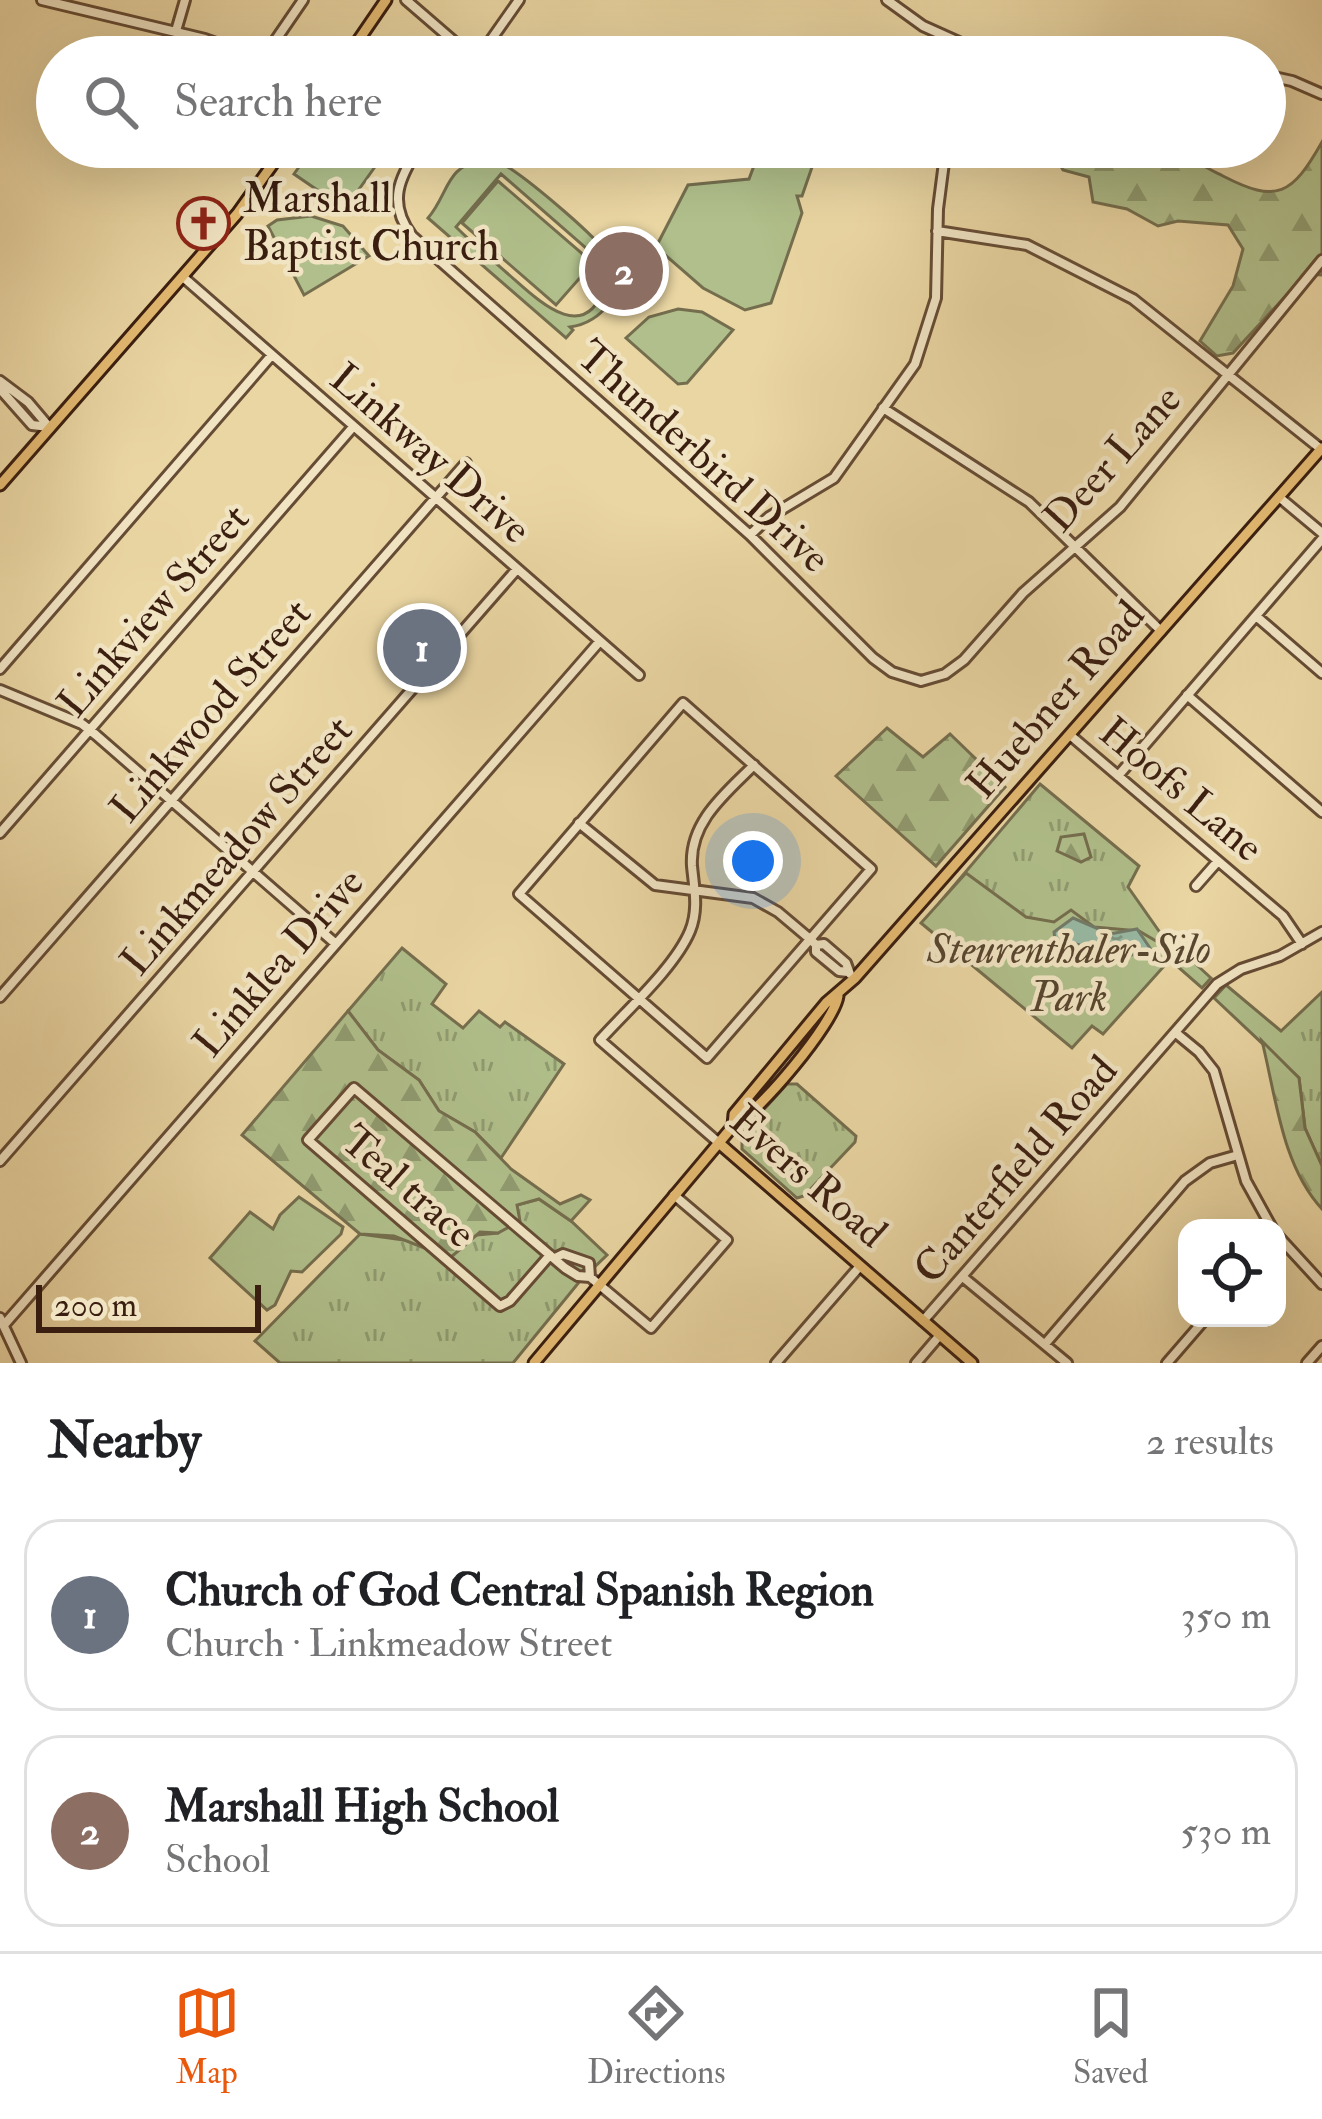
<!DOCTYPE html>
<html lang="en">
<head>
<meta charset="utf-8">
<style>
  body { margin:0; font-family:"IM FELL Double Pica",serif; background:#f6f6f6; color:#202124 }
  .controls { position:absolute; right:36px; bottom:36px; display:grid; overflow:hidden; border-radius:24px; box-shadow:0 12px 48px #0002 }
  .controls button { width:108px; height:108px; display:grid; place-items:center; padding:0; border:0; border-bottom:3px solid #e0e0e0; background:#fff; color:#202124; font:60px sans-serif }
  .scale { position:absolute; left:36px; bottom:30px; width:225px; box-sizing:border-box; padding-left:12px; border:6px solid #3a1e10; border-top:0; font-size:33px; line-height:42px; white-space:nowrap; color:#3a1e10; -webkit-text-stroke:9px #f1e4c3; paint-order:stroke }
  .you { position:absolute; left:753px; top:861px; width:42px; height:42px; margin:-30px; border:9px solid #fff; border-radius:50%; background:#1a73e8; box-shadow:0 0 0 18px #1a73e833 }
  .badge { display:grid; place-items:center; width:78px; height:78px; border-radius:50%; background:#ea580c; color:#fff; font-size:39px; font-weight:700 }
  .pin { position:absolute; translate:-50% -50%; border:6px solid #fff; box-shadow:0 3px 12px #0006 }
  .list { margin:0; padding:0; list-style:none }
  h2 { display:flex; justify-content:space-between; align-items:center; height:156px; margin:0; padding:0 48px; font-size:51px }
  h2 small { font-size:39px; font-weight:400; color:#757577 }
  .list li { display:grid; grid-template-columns:78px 1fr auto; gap:36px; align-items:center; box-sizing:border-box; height:192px; margin:0 24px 24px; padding:0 24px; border:3px solid #e0e0e0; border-radius:36px }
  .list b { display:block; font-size:45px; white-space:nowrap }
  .list p { margin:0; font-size:39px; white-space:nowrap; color:#757577 }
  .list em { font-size:39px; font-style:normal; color:#757577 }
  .icon { flex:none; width:66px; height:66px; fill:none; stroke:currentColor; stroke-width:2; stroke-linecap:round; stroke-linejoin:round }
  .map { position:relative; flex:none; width:1322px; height:1363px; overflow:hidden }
  .search { position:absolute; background:#fff; box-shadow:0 12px 48px #0002; left:36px; right:36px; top:36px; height:132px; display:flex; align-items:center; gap:30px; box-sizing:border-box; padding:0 42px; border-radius:66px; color:#757577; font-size:45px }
  .sheet { height:588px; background:#fff }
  nav { display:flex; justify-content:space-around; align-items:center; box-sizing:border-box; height:168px; border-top:3px solid #e0e0e0; background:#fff; font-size:33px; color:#757577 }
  nav a { display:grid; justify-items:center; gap:6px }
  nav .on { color:#ea580c }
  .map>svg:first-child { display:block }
  .grass { fill:url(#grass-tufts); stroke:#756e4e; stroke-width:3 }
  .forest { fill:url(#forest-firs); stroke:#756e4e; stroke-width:3 }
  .park { fill:#b0bf8b; stroke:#756e4e; stroke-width:3; fill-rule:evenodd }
  .water { fill:url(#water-ripples); stroke:#727b69; stroke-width:3 }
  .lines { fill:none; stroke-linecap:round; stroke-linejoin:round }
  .minor-casing { stroke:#664c35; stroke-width:14 }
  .major-casing { stroke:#3a1e10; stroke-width:15 }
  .minor { stroke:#f1e4c3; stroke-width:8 }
  .major { stroke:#e5bb72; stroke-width:9 }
  .labels { text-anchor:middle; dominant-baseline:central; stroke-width:9; stroke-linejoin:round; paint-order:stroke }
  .poi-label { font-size:42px; fill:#3a1e10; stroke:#f1e4c3; text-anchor:start }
  .street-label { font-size:42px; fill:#3a1e10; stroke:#f1e4c3 }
  .park-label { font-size:42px; font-style:italic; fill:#58462f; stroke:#f1e4c3 }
</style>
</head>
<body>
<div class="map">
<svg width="1322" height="1363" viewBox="0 0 1322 1363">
  <defs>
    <pattern id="grass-tufts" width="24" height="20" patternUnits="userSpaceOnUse" patternTransform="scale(3)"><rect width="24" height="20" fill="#b0bf8b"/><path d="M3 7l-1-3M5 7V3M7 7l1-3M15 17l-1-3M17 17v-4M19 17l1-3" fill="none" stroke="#909b70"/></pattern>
    <pattern id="forest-firs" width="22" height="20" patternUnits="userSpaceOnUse" patternTransform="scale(3)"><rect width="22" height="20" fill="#b0bf8b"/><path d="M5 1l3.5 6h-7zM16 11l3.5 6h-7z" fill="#909b70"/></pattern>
    <pattern id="water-ripples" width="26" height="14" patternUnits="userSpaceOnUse" patternTransform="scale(3)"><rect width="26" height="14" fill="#98b9a4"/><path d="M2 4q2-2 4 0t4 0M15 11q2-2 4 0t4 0" fill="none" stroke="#7d9684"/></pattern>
  </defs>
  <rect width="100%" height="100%" fill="#ead6a3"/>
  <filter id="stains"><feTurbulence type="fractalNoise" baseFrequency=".00167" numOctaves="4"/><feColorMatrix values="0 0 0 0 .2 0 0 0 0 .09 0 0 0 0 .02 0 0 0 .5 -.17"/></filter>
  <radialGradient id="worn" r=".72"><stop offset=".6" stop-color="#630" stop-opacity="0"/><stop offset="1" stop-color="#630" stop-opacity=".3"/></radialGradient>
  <path class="grass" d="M1040 784 1139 866 1128 887 1173 951 1187 956 1211 978 1202 988 1169 959 1140 954 1072 927 941 901Z
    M402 948 446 984 432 1004 463 1028 479 1011 500 1027 505 1022 564 1064 501 1158 475 1132 439 1111 419 1080 378 1050 348 1011Z
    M1226 985 1281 1031 1322 992V1166L1305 1128 1299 1078 1214 998Z
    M787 1084H797L856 1136 855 1142 804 1196 797 1198 742 1149V1134Z
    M539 1199 571 1221 607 1255 580 1281 513 1363H280L255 1341 360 1234 411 1241 498 1233 517 1205Z"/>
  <path class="forest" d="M1322 142V275L1306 274 1233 353 1217 356 1200 341 1233 286 1243 249 1228 225 1178 221 1158 226 1127 209 1093 202 1089 177 1063 170 1051 149 1186 147C1194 163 1207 168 1223 176 1277 204 1292 195 1322 142Z
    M887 728 923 757 950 734 1005 787 936 866 836 776Z
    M1084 834 1091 857 1081 862 1057 851 1061 837Z
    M348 1011 378 1050 419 1080 439 1111 475 1132 511 1169 560 1204 581 1195 590 1200 571 1221 539 1199 517 1205 520 1221 498 1233 480 1232 450 1258 394 1236 360 1234 242 1135Z
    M1262 1041 1299 1078 1305 1128 1322 1166V1209C1282 1166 1276 1097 1262 1041Z"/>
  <path class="park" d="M313 147H389L345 209 294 174Z
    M761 147H819L802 196H797L802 213 771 303 745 310 703 288 656 247 688 185 749 179Z
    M484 160C494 161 503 163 511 169 532 183 599 238 610 258 629 290 602 323 570 327L573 330 566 338 428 218C449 194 445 165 484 160ZM501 174 594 255 602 265 605 286C584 349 535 297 507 273 490 258 472 243 456 227Z
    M498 181 593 263 556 305 462 223Z
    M311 216 343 226 369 256 304 295 268 226 277 220Z
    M678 309 702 312 733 330 687 383 678 384 626 338 649 317Z
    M966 873 1026 917 1054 922 1071 910 1094 927 1139 931 1173 951 1166 964 1103 1034 1092 1026 1072 1048 921 923Z
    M299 1197 343 1227 341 1234 302 1272 291 1271 275 1305 267 1310 210 1258 250 1212 273 1229 280 1215Z"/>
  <path class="water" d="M1073 918 1110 934 1137 929 1152 951C1124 963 1085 943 1055 940L1054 932Z"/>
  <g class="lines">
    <defs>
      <path id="minor" d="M42 0 205 39 256 57
        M406 0 472 57
        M887 0 923 26 992 57
        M176 31 185 0
        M264 57 303 0
        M479 57 519 0
        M1090 57 1130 53 1147 57
        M1265 75 1292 81 1322 94
        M419 147C399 178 387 203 412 236L750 535 873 658 892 672 921 681 945 674 964 660 1023 593 1120 507 1322 260
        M937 231 1027 245 1133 299 1321 449
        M183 277 639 675
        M0 381 28 402 50 428
        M0 389 32 425 49 427
        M883 408 1029 502 1161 631
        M1279 497 1322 533
        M750 535 769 517 834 478 915 364 936 298 938 209 946 147
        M1256 616 1322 673
        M0 669 271 356
        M0 690 82 724 96 735 336 944
        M1187 695 1322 812
        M683 703 871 869 707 1058 519 894Z
        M1070 735 1283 916 1302 944
        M1118 776 1322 539
        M579 823 655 885 753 898 778 912 810 939 816 945V952L839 971 848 972
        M0 833 353 427
        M1196 886 1218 861
        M816 945 824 944 846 963 850 974
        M0 997 466 463
        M1176 1033 1199 1052 1214 1071 1246 1181 1272 1228
        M719 1143 600 1040C627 1010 675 967 690 931 699 909 694 888 692 866 689 822 726 793 754 765
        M0 1161 517 569
        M1277 1235 1322 1284
        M550 1255 510 1301 500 1306 308 1140 354 1088 565 1268 578 1276 590 1277 651 1328 727 1240 674 1195
        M555 1258 563 1254 589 1263 590 1277
        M964 1278 1067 1363
        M0 1318 21 1363
        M923 1321 1217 984 1241 969 1280 956 1322 932
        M4 1325 600 641
        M1045 1344 1185 1181 1210 1163 1238 1155
        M776 1363 860 1266
        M916 1363 940 1335
        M1167 1363 1206 1318
        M1307 1363 1322 1346"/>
      <path id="major" d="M347 57 386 0
        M0 485 237 214 285 147
        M733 1126 734 1114 826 1003 855 978 1322 448
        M719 1143 972 1363
        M534 1363 733 1126C758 1114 835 1022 838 996"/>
    </defs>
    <use href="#minor" class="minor-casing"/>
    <use href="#major" class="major-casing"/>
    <use href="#minor" class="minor"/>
    <use href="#major" class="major"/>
  </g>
  <defs>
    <symbol id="church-ring" viewBox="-11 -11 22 22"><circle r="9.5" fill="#f1e4c3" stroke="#8f2418" stroke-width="1.5"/><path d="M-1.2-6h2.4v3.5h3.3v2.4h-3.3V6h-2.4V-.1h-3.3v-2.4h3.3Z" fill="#8f2418"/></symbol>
  </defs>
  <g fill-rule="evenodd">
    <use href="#church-ring" x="174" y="194" width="59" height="59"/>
  </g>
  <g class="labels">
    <g class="poi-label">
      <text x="243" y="199">Marshall<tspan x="243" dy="48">Baptist Church</tspan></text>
    </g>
    <g class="street-label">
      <text transform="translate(430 454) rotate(41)">Linkway Drive</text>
      <text transform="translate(703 457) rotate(42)">Thunderbird Drive</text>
      <text transform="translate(1113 459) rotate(-48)">Deer Lane</text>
      <text transform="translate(154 611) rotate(-49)">Linkview Street</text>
      <text transform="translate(1056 700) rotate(-49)">Huebner Road</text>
      <text transform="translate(211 711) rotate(-49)">Linkwood Street</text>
      <text transform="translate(1181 790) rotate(40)">Hoofs Lane</text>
      <text transform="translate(237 846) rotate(-49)">Linkmeadow Street</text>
      <text transform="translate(279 963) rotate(-49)">Linklea Drive</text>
      <text transform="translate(1016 1170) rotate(-49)">Canterfield Road</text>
      <text transform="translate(808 1177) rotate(41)">Evers Road</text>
      <text transform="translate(408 1187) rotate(41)">Teal trace</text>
    </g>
    <g class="park-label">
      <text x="1069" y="950">Steurenthaler-Silo<tspan x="1069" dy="48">Park</tspan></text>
    </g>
  </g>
  <rect width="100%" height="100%" filter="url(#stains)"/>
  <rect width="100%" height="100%" fill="url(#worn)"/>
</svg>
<div class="controls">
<button><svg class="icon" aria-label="locate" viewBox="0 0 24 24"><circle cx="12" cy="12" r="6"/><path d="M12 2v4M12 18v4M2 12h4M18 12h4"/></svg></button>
</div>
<div class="scale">200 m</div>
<div class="you"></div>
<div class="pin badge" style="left:422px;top:648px;background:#6b7280">1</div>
<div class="pin badge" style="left:624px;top:271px;background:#8d6e63">2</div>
<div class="search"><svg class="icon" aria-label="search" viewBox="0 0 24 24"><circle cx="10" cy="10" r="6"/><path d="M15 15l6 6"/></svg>Search here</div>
</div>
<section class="sheet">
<h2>Nearby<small>2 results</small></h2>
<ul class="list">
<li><span class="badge" style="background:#6b7280">1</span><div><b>Church of God Central Spanish Region</b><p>Church · Linkmeadow Street</p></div><em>350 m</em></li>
<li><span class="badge" style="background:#8d6e63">2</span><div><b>Marshall High School</b><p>School</p></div><em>530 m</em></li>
</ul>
</section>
<nav>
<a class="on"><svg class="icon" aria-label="map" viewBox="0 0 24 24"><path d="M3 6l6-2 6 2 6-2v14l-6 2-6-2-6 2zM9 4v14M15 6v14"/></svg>Map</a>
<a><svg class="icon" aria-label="directions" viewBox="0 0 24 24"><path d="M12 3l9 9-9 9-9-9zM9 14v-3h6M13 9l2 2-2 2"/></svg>Directions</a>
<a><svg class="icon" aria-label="saved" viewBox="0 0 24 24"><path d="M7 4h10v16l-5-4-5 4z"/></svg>Saved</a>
</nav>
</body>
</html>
